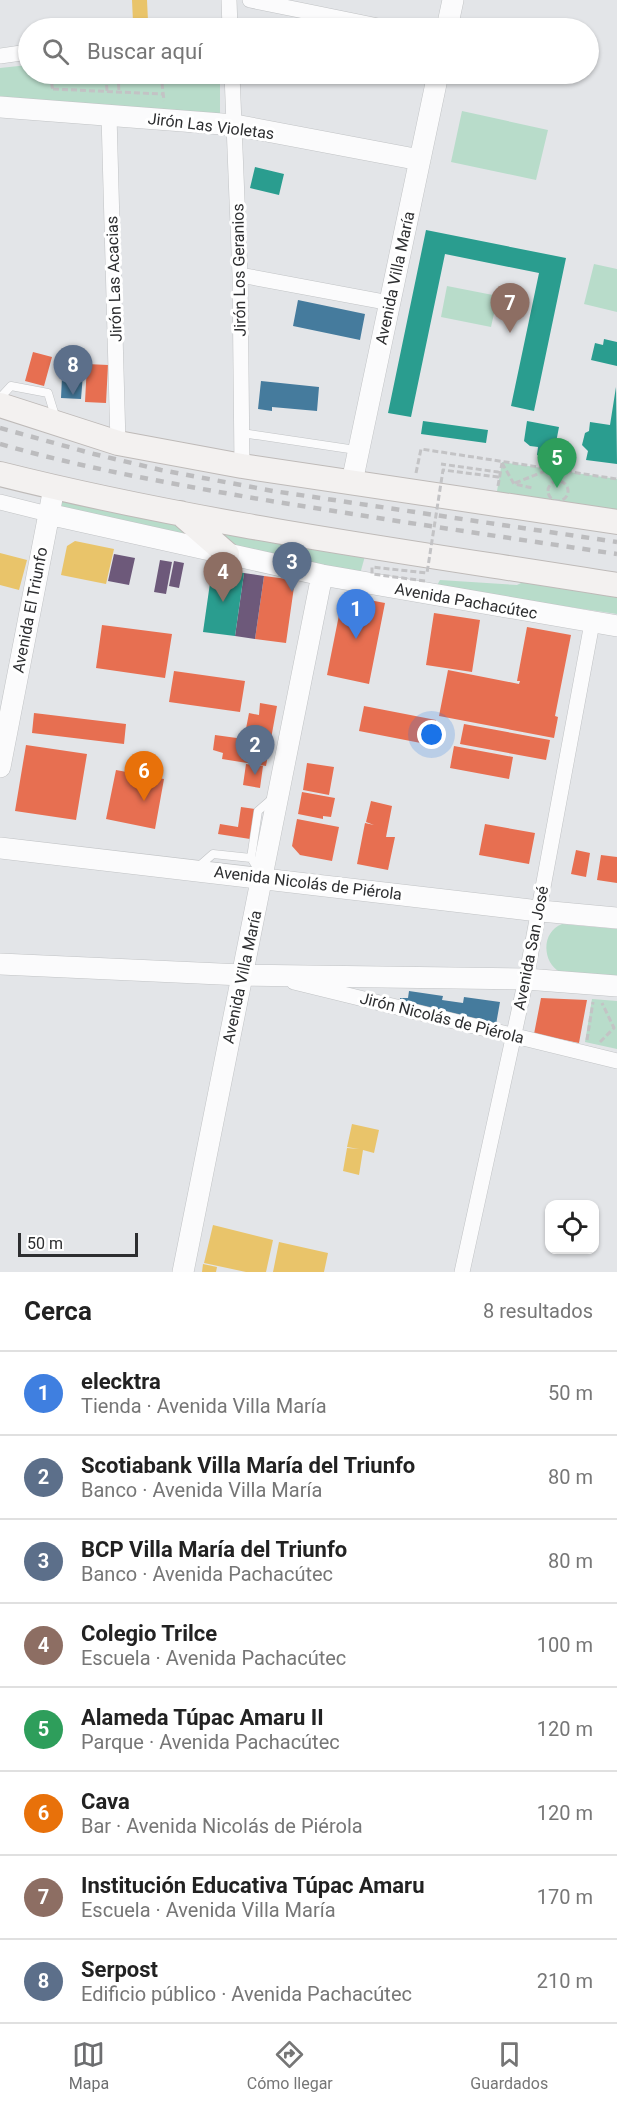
<!DOCTYPE html>
<html lang="es">
<head>
<meta charset="utf-8">
<style>
  body { margin:0; font-family:Roboto,sans-serif; background:#f6f6f6; color:#222 }
  .controls { position:absolute; right:18px; bottom:18px; display:grid; overflow:hidden; border-radius:12px; box-shadow:0 2px 4px #0004 }
  .controls button { width:54px; height:54px; display:grid; place-items:center; padding:0; border:0; border-bottom:2px solid #e0e0e0; background:#fff; color:#222; font:30px sans-serif }
  .scale { position:absolute; left:18px; bottom:15px; width:120px; box-sizing:border-box; padding-left:6px; border:3px solid #2d2e30; border-top:0; font-size:16px; line-height:21px; white-space:nowrap; color:#2d2e30; -webkit-text-stroke:4px #fff; paint-order:stroke }
  .you { position:absolute; left:432px; top:735px; width:21px; height:21px; margin:-15px; border:4px solid #fff; border-radius:50%; background:#1a73e8; box-shadow:0 0 0 9px #1a73e833 }
  .badge { display:grid; place-items:center; width:39px; height:39px; border-radius:50%; background:#6d6e70; color:#fff; font-size:20px; font-weight:700 }
  .pin { position:absolute; translate:-50% -50px; filter:drop-shadow(0 2px 3px #0008) }
  .pin::after { content:''; position:absolute; top:32px; width:21px; height:18px; background:inherit; clip-path:polygon(0 0,100% 0,50% 100%) }
  .list { margin:0; padding:0; list-style:none }
  h2 { display:flex; justify-content:space-between; align-items:center; height:78px; margin:0; padding:0 24px; font-size:26px }
  h2 small { font-size:20px; font-weight:400; color:#767676 }
  .list li { display:grid; grid-template-columns:39px 1fr auto; gap:18px; align-items:center; box-sizing:border-box; height:84px; padding:0 24px; border-top:2px solid #e0e0e0 }
  .list b { display:block; font-size:22px; white-space:nowrap }
  .list p { margin:0; font-size:20px; white-space:nowrap; color:#767676 }
  .list em { font-size:20px; font-style:normal; color:#767676 }
  .icon { flex:none; width:33px; height:33px; fill:none; stroke:currentColor; stroke-width:2; stroke-linecap:round; stroke-linejoin:round }
  .map { position:relative; flex:none; width:617px; height:1272px; overflow:hidden }
  .search { position:absolute; background:#fff; box-shadow:0 2px 4px #0004; left:18px; right:18px; top:18px; height:66px; display:flex; align-items:center; gap:15px; box-sizing:border-box; padding:0 21px; border-radius:33px; color:#767676; font-size:22px }
  .sheet { height:750px; background:#fff }
  nav { display:flex; justify-content:space-around; align-items:center; box-sizing:border-box; height:84px; border-top:2px solid #e0e0e0; background:#fff; font-size:16px; color:#767676 }
  nav a { display:grid; justify-items:center; gap:3px }
  nav .on { color:#6d6e70 }
  .map>svg:first-child { display:block }
  .green { fill:#b8dcca }
  .homes { fill:#e9c46a }
  .shops { fill:#e76f51 }
  .offices { fill:#6d597a }
  .schools { fill:#2a9d8f }
  .public { fill:#457b9d }
  .lines { fill:none; stroke-linecap:round; stroke-linejoin:round }
  .lane-casing { stroke:#c1c3c5; stroke-width:9 }
  .street-casing { stroke:#c1c3c5; stroke-width:16 }
  .secondary-casing { stroke:#c1c3c5; stroke-width:22 }
  .primary-casing { stroke:#bebab8; stroke-width:26 }
  .path { stroke:#c3c3c5; stroke-width:3; stroke-dasharray:6 3; stroke-linecap:butt }
  .lane { stroke:#fbfbfc; stroke-width:8 }
  .street { stroke:#fbfbfc; stroke-width:15 }
  .secondary { stroke:#fbfbfc; stroke-width:21 }
  .primary { stroke:#f3f1f0; stroke-width:24 }
  .rail { stroke:#bcbcbe; stroke-width:4.5; stroke-dasharray:8 8; stroke-linecap:butt }
  .path-bridge { stroke:#c3c3c5; stroke-width:3; stroke-dasharray:6 3; stroke-linecap:butt }
  .labels { text-anchor:middle; dominant-baseline:central; stroke-width:6; stroke-linejoin:round; paint-order:stroke }
  .street-label { font-size:16px; fill:#2d2e30; stroke:#fff }
</style>
</head>
<body>
<div class="map">
<svg width="617" height="1272" viewBox="0 0 617 1272">
  <rect width="100%" height="100%" fill="#e3e5e8"/>
  <path class="green" d="M28 65V74H220V119L0 97V68Z
    M462 111 548 130 536 180 451 162Z
    M594 264 617 269V312L584 304Z
    M447 286 498 296 491 327 441 317Z
    M502 462 617 479V516L496 497Z
    M62 496 365 556 360 574 60 509Z
    M440 580 517 585 527 580 617 594V614L436 587Z
    M562 924 617 929V978L560 972C542 962 541 932 562 924Z
    M592 999 617 1001V1049L585 1042Z"/>
  <path class="homes" d="M132 0H147L148 21 133 22Z
    M75 541 114 549 106 584 61 575 67 546Z
    M0 553 27 560 19 590 0 585Z
    M352 1124 379 1130 374 1153 363 1150 359 1175 343 1171 347 1148 359 1149 347 1147Z
    M213 1225 273 1240 266 1272H246L204 1263Z
    M279 1242 328 1253 324 1272H273Z
    M203 1264 217 1267 216 1272H202Z"/>
  <path class="shops" d="M33 352 52 357 44 386 25 381Z
    M87 364 108 365 106 403 85 402Z
    M264 576 295 580 286 643 255 639Z
    M343 595 385 603 369 684 327 675Z
    M434 613 480 620 472 672 426 665Z
    M102 625 172 634 165 678 96 668Z
    M527 627 571 635 555 716 558 717 554 738 439 716 448 670 519 684 520 681H517Z
    M174 671 245 681 240 712 169 702Z
    M260 703 277 706 266 766 222 759 223 753 213 750 215 735 244 739 249 713 259 715Z
    M364 706 436 720 431 745 359 731Z
    M34 713 126 724 124 744 32 733Z
    M464 724 550 740 546 760 460 744Z
    M26 745 87 754 76 820 15 811Z
    M454 746 513 757 509 779 450 768Z
    M307 763 334 767 329 795 303 790Z
    M246 764 263 766 260 788 243 785Z
    M116 770 164 779 155 829 106 819Z
    M302 792 335 798 331 817 323 816V819L298 814Z
    M371 801 392 806 386 837H395L388 870 357 864 365 823 374 825 366 822Z
    M241 807 255 809 250 839 218 834 220 824 238 827Z
    M297 819 339 827 332 861 300 855 292 846Z
    M485 824 535 833 529 864 479 855Z
    M576 850 590 853 586 877 571 874Z
    M601 855 617 857V883L597 880Z
    M541 998 587 1000 579 1043 534 1034Z"/>
  <path class="offices" d="M114 554 135 558 129 585 108 581Z
    M160 560 172 562 166 594 154 592Z
    M174 561 184 563 179 588 169 586Z
    M244 573 264 576 255 639 235 636Z"/>
  <path class="schools" d="M255 167 284 174 279 195 250 188Z
    M426 230 566 258 534 411 511 406 539 273 445 254 411 417 388 413Z
    M604 339 617 342V366L591 360 595 343 603 345Z
    M616 387 617 464 586 460 588 451 582 445 585 433 589 431 590 422 610 425Z
    M423 421 488 430 486 443 421 434Z
    M527 421 559 427 553 458 537 455 538 447 530 446 524 441Z
    M212 569 244 573 235 636 203 632Z"/>
  <path class="public" d="M298 300 365 314 360 340 293 326Z
    M70 361 84 362 81 399 61 398 62 377 69 378Z
    M261 381 319 387 317 411 272 407V411L258 409Z
    M409 991 443 996 442 1000 463 1003 464 997 500 1002 495 1030 400 1007V998H408Z"/>
  <g class="lines">
    <defs>
      <path id="lane" d="M0 398 11 386 48 393 56 419
        M242 433 356 450
        M251 858 258 811 273 798
        M197 868 213 854 251 858 259 871"/>
      <path id="street" d="M229 0 230 28
        M250 0 388 28
        M201 28 230 25
        M0 56 28 52
        M232 74 240 275 242 466
        M109 115 118 443
        M240 275 390 303
        M0 502 48 514
        M294 982 617 1061
        M462 1272 526 979 592 623"/>
      <path id="secondary" d="M447 28 453 0
        M0 107 235 125 420 160
        M352 482 438 74
        M48 514 322 575 617 626
        M0 767 54 488
        M0 848 530 910 617 918
        M0 964 242 975 526 979 617 986
        M183 1272 322 575"/>
      <path id="primary" d="M0 405 118 443 242 466 617 522
        M0 474C203 525 411 552 617 585
        M180 513 227 554"/>
    </defs>
    <use href="#lane" class="lane-casing"/>
    <use href="#street" class="street-casing"/>
    <use href="#secondary" class="secondary-casing"/>
    <use href="#primary" class="primary-casing"/>
    <path class="path" d="M50 74 53 91
      M161 74 164 101
      M118 75 119 92
      M106 76 107 91
      M51 80 148 74
      M160 81 218 80
      M53 89 162 94
      M502 463 514 484 533 488
      M416 473 421 449 617 479
      M548 491a10 10 0 1 1 20 0a10 10 0 1 1-20 0Z
      M515 483 548 470
      M498 486 502 463
      M587 1040 593 1002
      M600 1042 614 1028 602 1003"/>
    <use href="#lane" class="lane"/>
    <use href="#street" class="street"/>
    <use href="#secondary" class="secondary"/>
    <use href="#primary" class="primary"/>
    <path class="rail" d="M0 428 94 454 161 470 273 491 617 542
      M0 444C83 468 168 483 253 498 374 518 496 536 617 554"/>
    <path class="path-bridge" d="M425 581 372 574V567L427 573 443 470 498 477V472L441 464"/>
  </g>
  <g class="labels">
    <g class="street-label">
      <text transform="translate(211 126) rotate(7)">Jirón Las Violetas</text>
      <text transform="translate(239 270) rotate(-91)">Jirón Los Geranios</text>
      <text transform="translate(395 278) rotate(-78)">Avenida Villa María</text>
      <text transform="translate(114 279) rotate(-92)">Jirón Las Acacias</text>
      <text transform="translate(466 601) rotate(10)">Avenida Pachacútec</text>
      <text transform="translate(30 610) rotate(-79)">Avenida El Triunfo</text>
      <text transform="translate(308 883) rotate(7)">Avenida Nicolás de Piérola</text>
      <text transform="translate(531 948) rotate(-79)">Avenida San José</text>
      <text transform="translate(242 977) rotate(-78)">Avenida Villa María</text>
      <text transform="translate(442 1018) rotate(14)">Jirón Nicolás de Piérola</text>
    </g>
  </g>
</svg>
<div class="controls">
<button><svg class="icon" aria-label="locate" viewBox="0 0 24 24"><circle cx="12" cy="12" r="6"/><path d="M12 2v4M12 18v4M2 12h4M18 12h4"/></svg></button>
</div>
<div class="scale">50 m</div>
<div class="you"></div>
<div class="pin badge" style="left:356px;top:639px;background:#3f7fe0">1</div>
<div class="pin badge" style="left:255px;top:775px;background:#5c6f8a">2</div>
<div class="pin badge" style="left:292px;top:592px;background:#5c6f8a">3</div>
<div class="pin badge" style="left:223px;top:602px;background:#8d6e63">4</div>
<div class="pin badge" style="left:557px;top:488px;background:#2e9e5b">5</div>
<div class="pin badge" style="left:144px;top:801px;background:#e8710a">6</div>
<div class="pin badge" style="left:510px;top:333px;background:#8d6e63">7</div>
<div class="pin badge" style="left:73px;top:395px;background:#5c6f8a">8</div>
<div class="search"><svg class="icon" aria-label="search" viewBox="0 0 24 24"><circle cx="10" cy="10" r="6"/><path d="M15 15l6 6"/></svg>Buscar aquí</div>
</div>
<section class="sheet">
<h2>Cerca<small>8 resultados</small></h2>
<ul class="list">
<li><span class="badge" style="background:#3f7fe0">1</span><div><b>elecktra</b><p>Tienda · Avenida Villa María</p></div><em>50 m</em></li>
<li><span class="badge" style="background:#5c6f8a">2</span><div><b>Scotiabank Villa María del Triunfo</b><p>Banco · Avenida Villa María</p></div><em>80 m</em></li>
<li><span class="badge" style="background:#5c6f8a">3</span><div><b>BCP Villa María del Triunfo</b><p>Banco · Avenida Pachacútec</p></div><em>80 m</em></li>
<li><span class="badge" style="background:#8d6e63">4</span><div><b>Colegio Trilce</b><p>Escuela · Avenida Pachacútec</p></div><em>100 m</em></li>
<li><span class="badge" style="background:#2e9e5b">5</span><div><b>Alameda Túpac Amaru II</b><p>Parque · Avenida Pachacútec</p></div><em>120 m</em></li>
<li><span class="badge" style="background:#e8710a">6</span><div><b>Cava</b><p>Bar · Avenida Nicolás de Piérola</p></div><em>120 m</em></li>
<li><span class="badge" style="background:#8d6e63">7</span><div><b>Institución Educativa Túpac Amaru</b><p>Escuela · Avenida Villa María</p></div><em>170 m</em></li>
<li><span class="badge" style="background:#5c6f8a">8</span><div><b>Serpost</b><p>Edificio público · Avenida Pachacútec</p></div><em>210 m</em></li>
</ul>
</section>
<nav>
<a class="on"><svg class="icon" aria-label="map" viewBox="0 0 24 24"><path d="M3 6l6-2 6 2 6-2v14l-6 2-6-2-6 2zM9 4v14M15 6v14"/></svg>Mapa</a>
<a><svg class="icon" aria-label="directions" viewBox="0 0 24 24"><path d="M12 3l9 9-9 9-9-9zM9 14v-3h6M13 9l2 2-2 2"/></svg>Cómo llegar</a>
<a><svg class="icon" aria-label="saved" viewBox="0 0 24 24"><path d="M7 4h10v16l-5-4-5 4z"/></svg>Guardados</a>
</nav>
</body>
</html>
